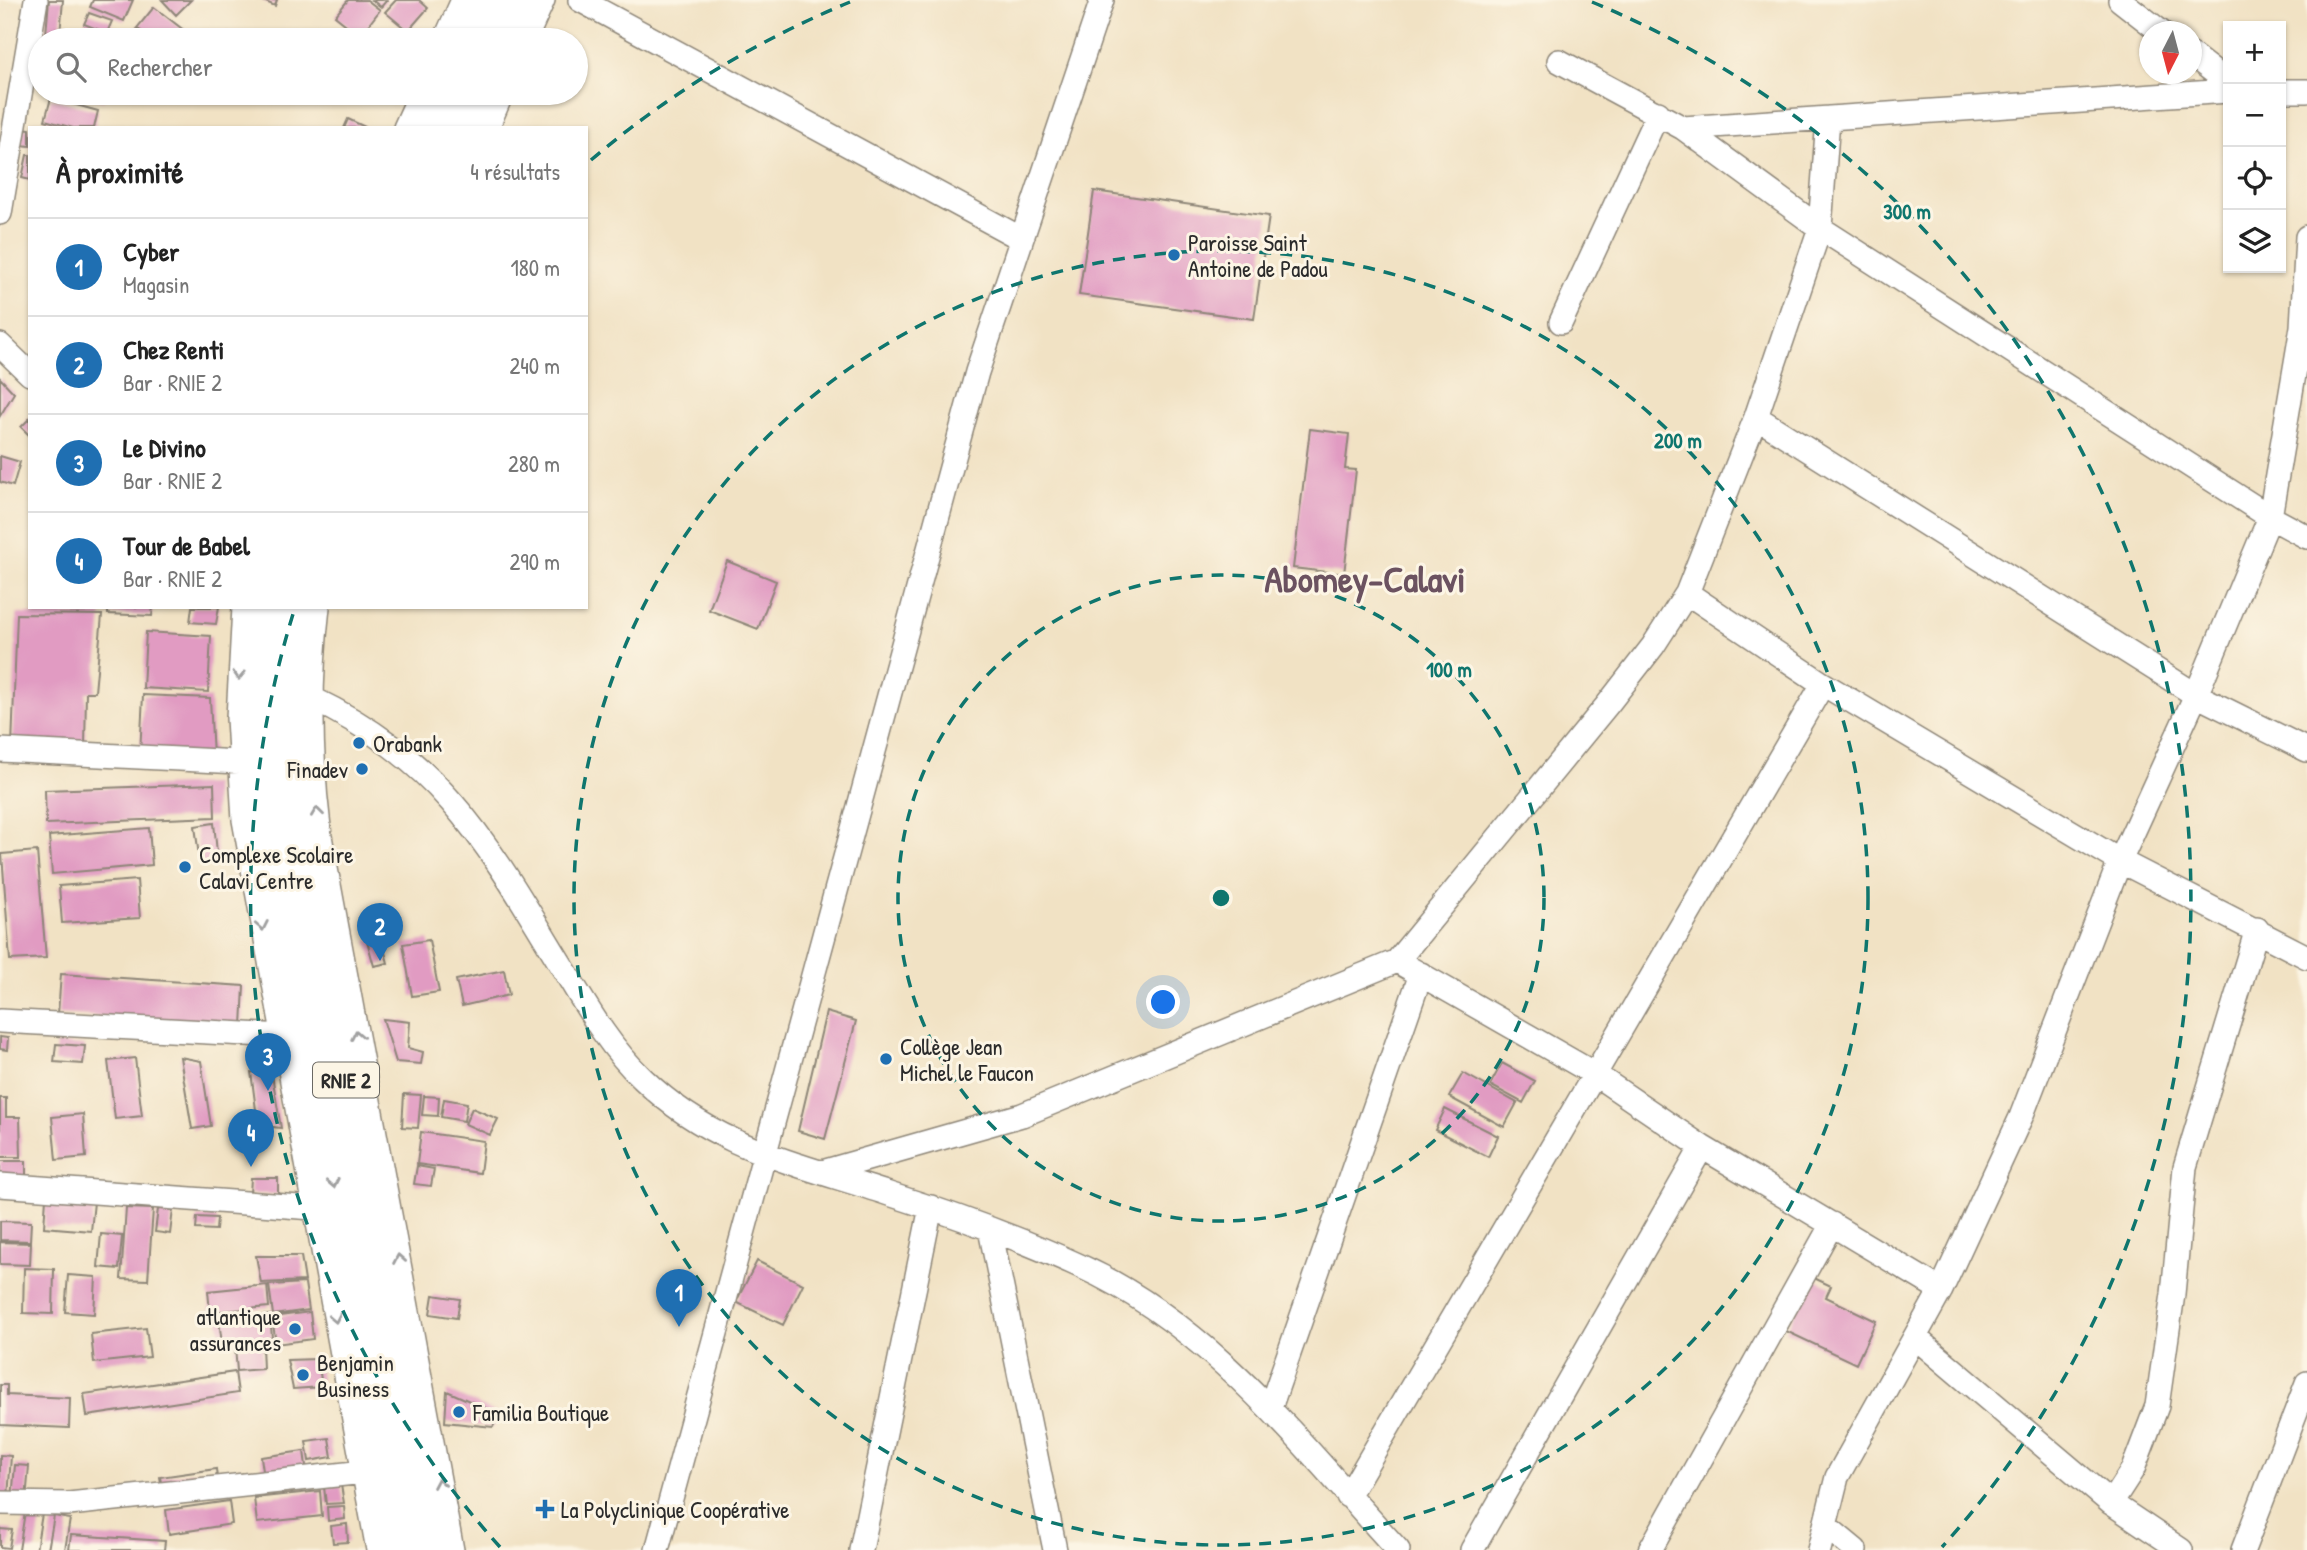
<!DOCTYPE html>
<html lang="fr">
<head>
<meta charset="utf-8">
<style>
  body { margin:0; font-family:"Patrick Hand",sans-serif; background:#f6f6f6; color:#222 }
  .controls { position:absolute; right:21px; top:21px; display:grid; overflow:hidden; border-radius:0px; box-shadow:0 2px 5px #0004 }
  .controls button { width:63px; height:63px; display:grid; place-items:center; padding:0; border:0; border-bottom:2px solid #e0e0e0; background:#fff; color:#222; font:35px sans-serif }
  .compass { position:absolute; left:2139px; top:21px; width:63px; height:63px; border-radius:50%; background:#fff; box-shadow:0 2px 5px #0004; rotate:186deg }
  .you { position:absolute; left:1164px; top:1003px; width:24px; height:24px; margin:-18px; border:5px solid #fff; border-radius:50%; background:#1a73e8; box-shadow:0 0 0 10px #1a73e833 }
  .badge { display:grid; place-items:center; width:46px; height:46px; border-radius:50%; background:#1f6fb2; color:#fff; font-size:23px; font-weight:700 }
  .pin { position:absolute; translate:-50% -58px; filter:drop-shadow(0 2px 4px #0008) }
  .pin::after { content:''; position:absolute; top:37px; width:24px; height:21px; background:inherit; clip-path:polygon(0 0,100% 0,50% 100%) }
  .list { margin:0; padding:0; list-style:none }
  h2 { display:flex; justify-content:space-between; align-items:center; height:91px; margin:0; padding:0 28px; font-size:30px }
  h2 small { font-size:23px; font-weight:400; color:#767676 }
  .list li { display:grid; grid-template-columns:46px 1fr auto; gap:21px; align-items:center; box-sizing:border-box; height:98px; padding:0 28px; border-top:2px solid #e0e0e0 }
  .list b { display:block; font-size:26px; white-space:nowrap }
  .list p { margin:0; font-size:23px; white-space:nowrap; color:#767676 }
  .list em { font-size:23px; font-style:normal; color:#767676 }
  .icon { flex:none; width:38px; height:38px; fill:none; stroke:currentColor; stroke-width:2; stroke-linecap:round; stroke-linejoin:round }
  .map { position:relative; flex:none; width:2307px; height:1550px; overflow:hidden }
  .search { position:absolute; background:#fff; box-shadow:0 2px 5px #0004; left:28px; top:28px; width:560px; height:77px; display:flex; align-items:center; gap:18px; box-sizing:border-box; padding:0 24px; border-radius:38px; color:#767676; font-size:26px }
  .panel { position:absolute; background:#fff; box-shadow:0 2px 5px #0004; left:28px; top:126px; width:560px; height:483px; border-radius:0px }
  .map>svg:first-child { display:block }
  .building { fill:#e19bc2 }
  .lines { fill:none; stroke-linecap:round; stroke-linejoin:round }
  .minor-casing { stroke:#8e8678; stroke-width:26 }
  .highway-casing { stroke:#8e8678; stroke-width:38 }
  .minor { stroke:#fff; stroke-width:23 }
  .highway { stroke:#fff; stroke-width:35 }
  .oneway { stroke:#a0a0a0 }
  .ring { fill:none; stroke:#0f766e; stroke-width:3.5; stroke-dasharray:12 9 }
  .poi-dot { fill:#1f6fb2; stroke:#fcf5e5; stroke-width:2.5 }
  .labels { text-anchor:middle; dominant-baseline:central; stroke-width:6; stroke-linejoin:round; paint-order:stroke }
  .shield { fill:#fcf5e5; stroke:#6a6863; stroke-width:2 }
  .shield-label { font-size:21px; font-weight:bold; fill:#2b2b2b }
  .poi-label { font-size:23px; fill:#2b2b2b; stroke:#fcf5e5; text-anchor:start }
  .town-label { font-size:37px; font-weight:bold; fill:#6b5260; stroke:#fcf5e5 }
  .centre { fill:#0f766e; stroke:#fcf5e5; stroke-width:3.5 }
  .ring-label { font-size:21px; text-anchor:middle; font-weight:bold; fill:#0f766e; stroke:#fcf5e5; stroke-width:6; stroke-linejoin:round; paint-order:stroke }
</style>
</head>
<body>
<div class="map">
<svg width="2307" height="1550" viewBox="0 0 2307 1550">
  <rect width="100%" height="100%" fill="#fcf5e5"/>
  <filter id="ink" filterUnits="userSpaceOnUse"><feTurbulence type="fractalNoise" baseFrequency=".0143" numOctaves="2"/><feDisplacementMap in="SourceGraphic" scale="14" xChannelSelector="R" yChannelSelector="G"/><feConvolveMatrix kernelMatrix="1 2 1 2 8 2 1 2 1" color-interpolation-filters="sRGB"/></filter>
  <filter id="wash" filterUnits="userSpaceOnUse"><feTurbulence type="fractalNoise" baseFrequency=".00686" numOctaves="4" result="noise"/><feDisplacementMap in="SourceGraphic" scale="28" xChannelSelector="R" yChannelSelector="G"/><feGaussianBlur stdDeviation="1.57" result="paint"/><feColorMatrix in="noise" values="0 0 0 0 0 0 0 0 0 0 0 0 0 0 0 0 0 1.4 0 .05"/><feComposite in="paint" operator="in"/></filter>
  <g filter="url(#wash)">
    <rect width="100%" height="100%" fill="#f1e2c4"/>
    <g id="blocks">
      <path class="building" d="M49 0H63L60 35 46 34Z
        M93 0H133L124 21 90 7Z
        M162 0H191L176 15Z
        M261 0H277L275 6Z
        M348 0H367L380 10 360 36 335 16Z
        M372 0H387L381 7Z
        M396 0H419L428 8 408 31 385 12Z
        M154 7 190 35 186 40H152L137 28Z
        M89 13 112 21 107 33 84 24Z
        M228 33 234 40H219Z
        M80 93H106L103 101Z
        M51 98 98 111 94 128H73L45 120Z
        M348 119 367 128H344Z
        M23 128 30 129V146L21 145Z
        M27 155H30V180L22 178Z
        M1094 191 1269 216 1254 319 1079 295Z
        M0 378 14 393 0 416Z
        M30 418V436L21 427Z
        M1310 429 1349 434 1345 469 1356 470 1344 574 1293 568Z
        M0 456 20 462 13 486 0 482Z
        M727 561 776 581 758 629 709 610Z
        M108 607H153L152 616 108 614Z
        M192 607H219L216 624 190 622Z
        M17 614 102 615 95 692H86L85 747 12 746Z
        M146 632 211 636 208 692 143 688Z
        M143 695 210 698 213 757 140 754Z
        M214 784 215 817 46 824 45 790Z
        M214 823 218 862 200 864 195 826Z
        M149 828 152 865 52 874 49 836Z
        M37 851 46 958 10 960 2 854Z
        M137 880 140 918 62 923 59 886Z
        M381 938 388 963 374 966 367 941Z
        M429 940 439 992 412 996 403 944Z
        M504 970 509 995 462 1006 456 980Z
        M61 974 244 986 242 1026 58 1014Z
        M826 1012 856 1021 825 1139 798 1131Z
        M383 1019 410 1022 408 1048 423 1052 421 1064 396 1062Z
        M0 1037 8 1038 7 1050 0 1049Z
        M56 1044 85 1046 83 1064 54 1062Z
        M180 1057 201 1061 211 1126 192 1129Z
        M135 1058 142 1116 115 1119 108 1061Z
        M1502 1063 1535 1081 1523 1103 1490 1085Z
        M251 1072 272 1075 281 1128 258 1125Z
        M1463 1073 1517 1103 1504 1127 1449 1097Z
        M404 1094 421 1095 418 1128 402 1127Z
        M424 1096 439 1097 438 1116 422 1115Z
        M0 1098H6V1117H20L21 1157H0Z
        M444 1099 467 1103 464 1121 441 1117Z
        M472 1108 498 1119 490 1135 465 1124Z
        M1445 1109 1498 1136 1488 1157 1435 1130Z
        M83 1114 86 1157 56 1160 52 1117Z
        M421 1132 484 1141 480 1173 417 1164Z
        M0 1161H26V1181L0 1180Z
        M417 1166 434 1169 431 1186 414 1184Z
        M251 1178H278V1194H250Z
        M46 1198 94 1202 91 1231 44 1227Z
        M126 1208 153 1209 148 1280 121 1279Z
        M158 1209 173 1210 170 1234 155 1232Z
        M197 1217 217 1218 216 1230 196 1229Z
        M0 1221 31 1222 30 1241 0 1240Z
        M101 1234 122 1236 119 1269 98 1267Z
        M0 1242 31 1243 30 1265 0 1264Z
        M256 1256H301L305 1281 261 1283Z
        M757 1261 803 1284 783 1325 736 1302Z
        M24 1268 54 1269 53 1314 23 1313Z
        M68 1275 96 1277 94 1314 65 1312Z
        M1812 1277 1831 1286 1826 1297 1876 1321 1856 1364 1786 1331Z
        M305 1283 309 1310 273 1315 269 1285Z
        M267 1285 269 1307 210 1312 208 1291Z
        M433 1295 460 1299 457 1318 430 1314Z
        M310 1312 313 1339 276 1344 272 1317Z
        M270 1315 272 1338 222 1344 219 1320Z
        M146 1328 150 1357 94 1363 91 1334Z
        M262 1345 263 1369 237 1371 235 1347Z
        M318 1359 322 1387 293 1389 287 1360Z
        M235 1372 238 1393 87 1416 84 1394Z
        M0 1385H7V1395L70 1398 69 1428 0 1425Z
        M447 1391 499 1414 493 1427 445 1422Z
        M329 1438 332 1457 309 1461 306 1441Z
        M304 1451 307 1473 264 1478 261 1457Z
        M0 1455 11 1456 8 1498 0 1497Z
        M15 1465 29 1466 26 1500 12 1499Z
        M216 1469 218 1486 163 1493 160 1477Z
        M341 1485 344 1503 326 1504 324 1487Z
        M320 1491 322 1516 257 1523 254 1498Z
        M229 1501 232 1524 169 1534 166 1510Z
        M344 1506 345 1519 328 1521 327 1507Z
        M25 1512 42 1514 36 1550H19Z
        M54 1516 70 1519 65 1550H48Z
        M347 1524 348 1542 333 1543 331 1526Z
        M0 1529 12 1530 9 1548 0 1547Z
        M71 1535 165 1541 164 1550H69Z"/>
    </g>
  </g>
  <g filter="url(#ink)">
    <use href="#blocks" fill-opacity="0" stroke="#8e8678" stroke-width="2"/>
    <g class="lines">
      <defs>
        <path id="minor" d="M580 0 1020 238
          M2120 0 2161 32
          M445 40 463 0
          M525 40 543 0
          M2192 55 2228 83
          M1559 61 1683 128 1820 228 2270 517 2307 537
          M2281 91H2307
          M405 128 421 93
          M487 128 502 93
          M1683 128 2228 91
          M0 213 36 0
          M1561 322 1658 113
          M0 345 30 374
          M1756 417 2196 695 2307 750
          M1687 593 1823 684 2120 861 2307 957
          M244 607 238 718 244 820 378 1550
          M318 607C309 684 310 759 320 836L452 1550
          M311 698C443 761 487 843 560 963 585 1004 608 1046 643 1079 714 1148 796 1163 886 1193 952 1214 1017 1237 1080 1266 1211 1325 1303 1447 1398 1550
          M0 750 239 762
          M1397 961 1593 1073 1702 1147 1941 1290
          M0 1021 285 1036
          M822 1172 1022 1115 1397 961 1608 704 1653 646 1687 593 1756 417 1820 228 1828 118
          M0 1185 313 1208
          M990 1229 1055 1550
          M1916 1338 2111 1503 2181 1550
          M1270 1408 1421 974
          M1348 1496 1823 684
          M0 1503 69 1504 364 1472
          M2111 1503 2133 1469 2157 1406 2173 1294 2185 1167 2257 929
          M1826 1526 1855 1550
          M657 1550 977 372 1102 0
          M861 1550 931 1207
          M1472 1550 1702 1147
          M1650 1550 1832 1224
          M1819 1550 1837 1477 1941 1290 2021 1117 2120 861 2196 695 2270 517 2302 327 2307 237
          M2243 1550 2307 1383"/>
        <path id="highway" d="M467 40 485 0
          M502 40 520 0
          M429 128 444 93
          M462 128 478 93
          M265 607 258 711 269 846 400 1550
          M296 607 289 687 290 734 304 852 433 1550"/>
      </defs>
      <use href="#minor" class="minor-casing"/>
      <use href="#highway" class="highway-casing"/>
      <use href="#minor" class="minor"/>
      <use href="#highway" class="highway"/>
    </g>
    <defs><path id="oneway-chevron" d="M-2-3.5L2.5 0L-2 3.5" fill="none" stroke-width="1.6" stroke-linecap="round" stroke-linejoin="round" transform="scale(1.75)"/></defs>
    <g class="oneway">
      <use href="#oneway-chevron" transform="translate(239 675) rotate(92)"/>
      <use href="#oneway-chevron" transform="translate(317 812) rotate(-97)"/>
      <use href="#oneway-chevron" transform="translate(262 926) rotate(79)"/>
      <use href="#oneway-chevron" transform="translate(357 1035) rotate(-101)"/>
      <use href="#oneway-chevron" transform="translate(333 1183) rotate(79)"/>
      <use href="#oneway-chevron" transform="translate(399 1259) rotate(-100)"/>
      <use href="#oneway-chevron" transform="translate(335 1318) rotate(79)"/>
      <use href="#oneway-chevron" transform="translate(439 1483) rotate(-100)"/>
    </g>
  </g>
  <g class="ring">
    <circle cx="1221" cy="898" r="323"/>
    <circle cx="1221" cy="898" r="647"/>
    <path d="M500 1547A970 970 0 0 1 293 614M591 160A970 970 0 0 1 850 2M1592 2A970 970 0 0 1 1942 1547"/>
  </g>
  <g class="poi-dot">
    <circle cx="1174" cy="255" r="7"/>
    <circle cx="359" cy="743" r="7"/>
    <circle cx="362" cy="769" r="7"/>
    <circle cx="185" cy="867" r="7"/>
    <circle cx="886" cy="1059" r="7"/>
    <circle cx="295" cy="1329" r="7"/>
    <circle cx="303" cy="1375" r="7"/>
    <circle cx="459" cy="1412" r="7"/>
    <path d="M541.5 1498.5h7v7h7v7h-7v7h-7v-7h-7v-7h7z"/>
  </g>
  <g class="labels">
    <rect class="shield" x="313" y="1062.5" width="66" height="35" rx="5"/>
    <g class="shield-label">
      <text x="346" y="1080">RNIE 2</text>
    </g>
    <g class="poi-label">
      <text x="1188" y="242">Paroisse Saint<tspan x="1188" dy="26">Antoine de Padou</tspan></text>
      <text x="373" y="743">Orabank</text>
      <text x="348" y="769" text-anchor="end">Finadev</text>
      <text x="199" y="854">Complexe Scolaire<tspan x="199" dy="26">Calavi Centre</tspan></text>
      <text x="900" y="1046">Collège Jean<tspan x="900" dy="26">Michel le Faucon</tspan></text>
      <text x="281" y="1316" text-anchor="end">atlantique<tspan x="281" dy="26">assurances</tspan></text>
      <text x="317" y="1362">Benjamin<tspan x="317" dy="26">Business</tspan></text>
      <text x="473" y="1412">Familia Boutique</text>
      <text x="561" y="1509">La Polyclinique Coopérative</text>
    </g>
    <g class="town-label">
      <text x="1365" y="578">Abomey-Calavi</text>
    </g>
  </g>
  <circle cx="1221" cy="898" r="10" class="centre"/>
  <g class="ring-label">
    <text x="1907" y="219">300 m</text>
    <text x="1678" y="448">200 m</text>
    <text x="1449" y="677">100 m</text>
  </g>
</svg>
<div class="controls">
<button>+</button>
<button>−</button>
<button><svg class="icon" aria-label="locate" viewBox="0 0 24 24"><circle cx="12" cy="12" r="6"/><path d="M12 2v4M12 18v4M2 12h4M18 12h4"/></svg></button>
<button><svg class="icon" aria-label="layers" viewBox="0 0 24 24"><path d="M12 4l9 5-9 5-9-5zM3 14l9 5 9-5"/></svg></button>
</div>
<svg class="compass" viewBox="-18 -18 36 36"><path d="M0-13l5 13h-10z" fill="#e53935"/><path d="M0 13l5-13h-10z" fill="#767676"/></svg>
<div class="you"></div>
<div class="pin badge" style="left:679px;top:1327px">1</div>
<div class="pin badge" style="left:380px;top:961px">2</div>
<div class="pin badge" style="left:268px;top:1091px">3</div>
<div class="pin badge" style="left:251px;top:1167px">4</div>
<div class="search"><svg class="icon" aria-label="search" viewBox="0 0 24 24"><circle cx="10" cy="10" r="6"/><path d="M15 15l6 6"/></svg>Rechercher</div>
<section class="panel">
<h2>À proximité<small>4 résultats</small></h2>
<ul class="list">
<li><span class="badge">1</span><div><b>Cyber</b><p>Magasin</p></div><em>180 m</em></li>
<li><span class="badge">2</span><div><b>Chez Renti</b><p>Bar · RNIE 2</p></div><em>240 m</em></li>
<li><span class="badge">3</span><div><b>Le Divino</b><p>Bar · RNIE 2</p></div><em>280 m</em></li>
<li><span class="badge">4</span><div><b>Tour de Babel</b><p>Bar · RNIE 2</p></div><em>290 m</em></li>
</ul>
</section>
</div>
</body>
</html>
